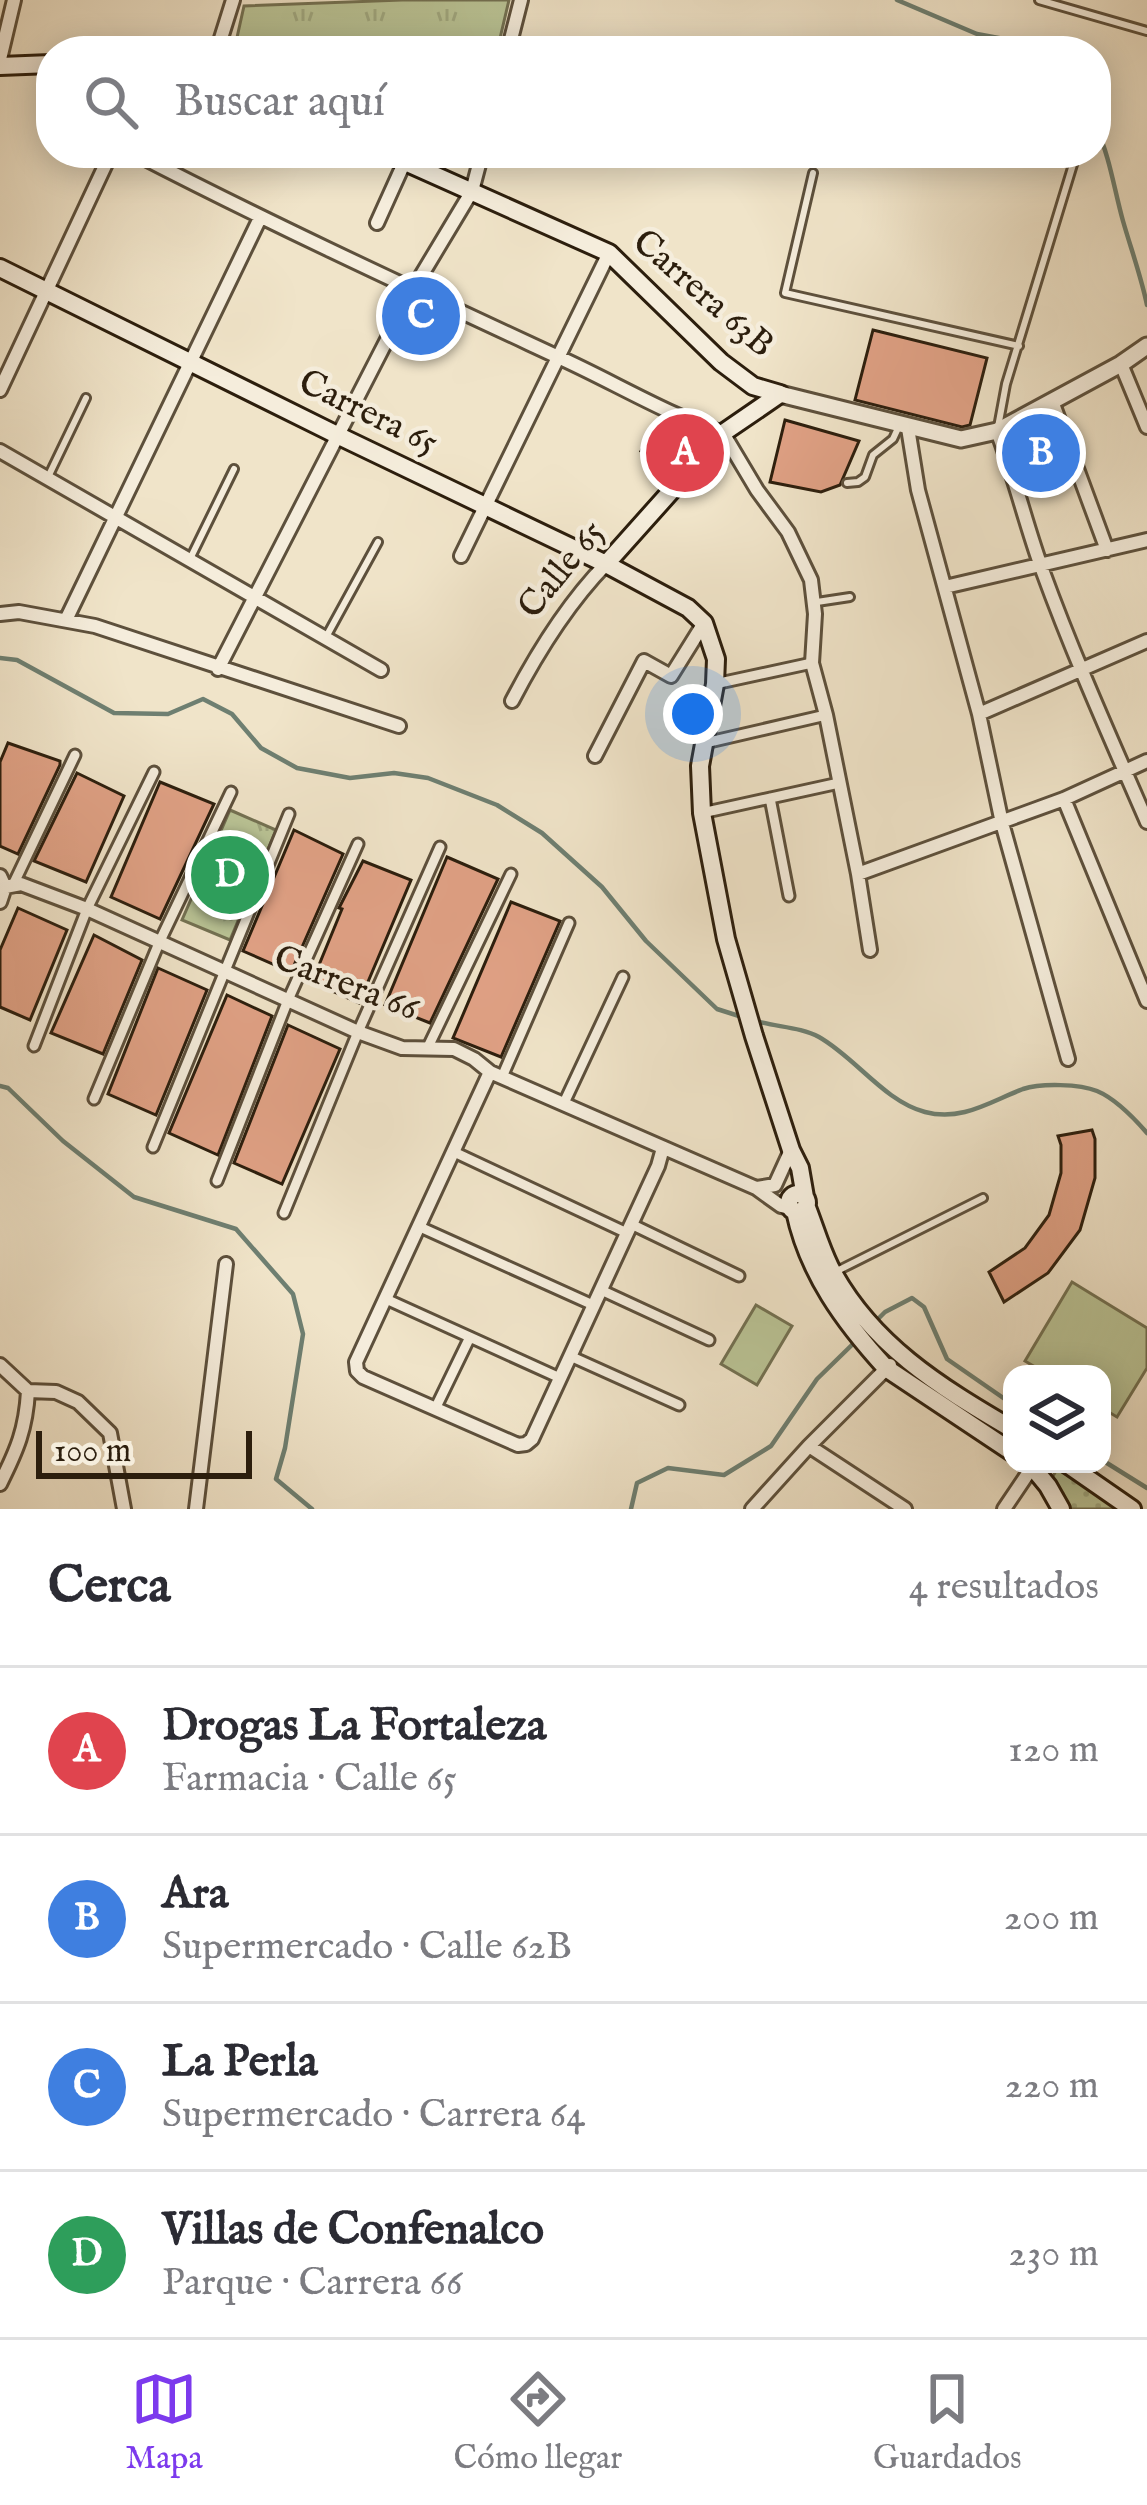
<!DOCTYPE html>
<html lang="es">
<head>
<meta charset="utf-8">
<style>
  body { margin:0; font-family:"IM FELL English",serif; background:#f7f7f7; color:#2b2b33 }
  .controls { position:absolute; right:36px; bottom:36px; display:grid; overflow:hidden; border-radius:24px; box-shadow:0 6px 30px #0003 }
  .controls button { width:108px; height:108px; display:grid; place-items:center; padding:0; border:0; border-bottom:3px solid #e1e1e2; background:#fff; color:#2b2b33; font:60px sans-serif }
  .scale { position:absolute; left:36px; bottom:30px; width:216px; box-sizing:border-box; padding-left:12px; border:6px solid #2c1e0d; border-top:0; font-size:33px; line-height:42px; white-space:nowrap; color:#2c1e0d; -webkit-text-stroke:9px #f5eddc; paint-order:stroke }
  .you { position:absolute; left:693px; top:714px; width:42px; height:42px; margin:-30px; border:9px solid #fff; border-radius:50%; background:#1a73e8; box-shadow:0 0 0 18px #1a73e833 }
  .badge { display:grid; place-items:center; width:78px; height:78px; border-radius:50%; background:#7c3aed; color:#fff; font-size:39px; font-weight:700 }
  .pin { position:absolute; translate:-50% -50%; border:6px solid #fff; box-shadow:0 3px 12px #0006 }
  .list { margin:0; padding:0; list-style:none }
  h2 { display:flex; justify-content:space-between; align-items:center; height:156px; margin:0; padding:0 48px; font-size:51px }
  h2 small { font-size:39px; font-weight:400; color:#7c7c81 }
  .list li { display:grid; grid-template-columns:78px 1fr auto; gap:36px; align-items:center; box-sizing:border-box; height:168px; padding:0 48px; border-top:3px solid #e1e1e2 }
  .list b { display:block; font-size:45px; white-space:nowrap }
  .list p { margin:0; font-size:39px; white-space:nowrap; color:#7c7c81 }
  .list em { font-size:39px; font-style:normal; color:#7c7c81 }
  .icon { flex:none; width:66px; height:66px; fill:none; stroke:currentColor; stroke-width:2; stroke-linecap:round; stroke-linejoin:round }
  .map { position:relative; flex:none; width:1147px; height:1509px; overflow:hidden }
  .search { position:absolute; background:#fff; box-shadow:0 6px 30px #0003; left:36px; right:36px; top:36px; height:132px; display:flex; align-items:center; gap:30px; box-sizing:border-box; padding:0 42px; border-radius:48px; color:#7c7c81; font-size:45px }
  .sheet { height:828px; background:#fff }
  nav { display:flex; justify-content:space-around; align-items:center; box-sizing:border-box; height:168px; border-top:3px solid #e1e1e2; background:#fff; font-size:33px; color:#7c7c81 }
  nav a { display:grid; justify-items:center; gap:6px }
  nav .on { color:#7c3aed }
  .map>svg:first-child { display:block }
  .grass { fill:url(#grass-dots); stroke:#737152; stroke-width:3 }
  .park { fill:url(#park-tufts); stroke:#737152; stroke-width:3 }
  .pitch { fill:#bac496; stroke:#737152; stroke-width:3 }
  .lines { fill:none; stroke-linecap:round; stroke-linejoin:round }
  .stream { stroke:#6e7f71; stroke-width:4.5 }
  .building { fill:#e0a185; stroke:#2c1e0d; stroke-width:3 }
  .service-casing { stroke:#5d503c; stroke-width:12 }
  .pedestrian-casing { stroke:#5d503c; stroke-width:15 }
  .minor-casing { stroke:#5d503c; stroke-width:18 }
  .tertiary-casing { stroke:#5d503c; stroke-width:21 }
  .secondary-casing { stroke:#2c1e0d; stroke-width:22 }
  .service { stroke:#f5eddc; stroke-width:6 }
  .pedestrian { stroke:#f5eddc; stroke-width:9 }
  .minor { stroke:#f5eddc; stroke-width:12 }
  .tertiary { stroke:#f5eddc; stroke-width:15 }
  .secondary { stroke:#f5eddc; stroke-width:16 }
  .labels { text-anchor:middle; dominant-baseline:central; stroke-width:9; stroke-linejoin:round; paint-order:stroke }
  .street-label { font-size:36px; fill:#2c1e0d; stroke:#f5eddc }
</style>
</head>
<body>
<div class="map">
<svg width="1147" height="1509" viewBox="0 0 1147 1509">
  <defs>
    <pattern id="grass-dots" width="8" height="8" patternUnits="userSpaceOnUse" patternTransform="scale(3)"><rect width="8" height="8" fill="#bac496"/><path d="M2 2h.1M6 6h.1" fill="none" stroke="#a0a880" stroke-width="1.8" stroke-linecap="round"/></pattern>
    <pattern id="park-tufts" width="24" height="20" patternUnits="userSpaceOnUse" patternTransform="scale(3)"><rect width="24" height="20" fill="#bac496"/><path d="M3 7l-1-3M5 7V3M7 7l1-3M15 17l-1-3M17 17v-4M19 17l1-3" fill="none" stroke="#a0a880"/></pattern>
  </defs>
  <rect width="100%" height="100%" fill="#f0e4c9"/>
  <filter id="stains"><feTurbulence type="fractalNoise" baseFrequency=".00167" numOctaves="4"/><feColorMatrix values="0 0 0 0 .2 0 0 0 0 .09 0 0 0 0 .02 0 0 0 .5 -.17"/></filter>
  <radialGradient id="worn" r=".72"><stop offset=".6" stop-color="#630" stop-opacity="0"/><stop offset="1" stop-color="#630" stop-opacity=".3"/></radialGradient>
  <path class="grass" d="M1057 1469 1123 1509H1070L1052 1478Z"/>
  <path class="park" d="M402 0H509L497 51H234L244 6Z
    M230 810 276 830 230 940 182 920Z"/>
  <path class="pitch" d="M1072 1282 1147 1328V1368L1117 1417 1102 1408V1374H1047L1025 1361Z
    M756 1305 792 1326 757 1385 721 1364Z"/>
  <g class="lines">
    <path class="stream" d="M897 0 977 34 1036 45 1043 51
      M1096 127C1110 157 1114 189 1123 221 1131 249 1141 276 1147 305
      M0 658 17 660 114 713 168 714 203 699 232 714 261 748 297 768 350 778 394 773 428 778 497 805 542 833 602 887 646 941 717 1009 745 1018
      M756 1021C776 1027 801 1027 819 1037 856 1058 884 1101 925 1112 962 1122 991 1101 1023 1089 1041 1083 1080 1084 1097 1091 1116 1099 1134 1118 1147 1133
      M0 1086 8 1088 63 1141 134 1197 236 1229 293 1294 303 1334 285 1448 276 1479 312 1509
      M875 1322 885 1312 912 1298 924 1307 947 1359 1012 1404
      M1102 1460 1147 1488
      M631 1509 637 1483 668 1468 724 1475 771 1446 817 1379 858 1339"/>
  </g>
  <path class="building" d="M873 330 987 358 970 425 962 427 855 400Z
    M661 420 672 426 666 437 688 448 674 468 641 451 652 430 655 431Z
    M785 420 859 441 840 485 821 492 770 482Z
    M8 743 60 761V765L18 854 0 846V762Z
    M77 773 124 796 86 882 34 861Z
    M160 782 214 804 160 919 111 897Z
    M294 830 343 854 291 972 243 951Z
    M447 857 498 879 430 1023 385 1005Z
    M363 861 411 880 359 1003 312 982 342 909 339 908Z
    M511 902 560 921 501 1057 453 1038Z
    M18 908 67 930 30 1020 0 1007V950Z
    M94 935 142 960 103 1054 51 1033Z
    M158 968 207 990 156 1115 108 1094Z
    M227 995 272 1016 218 1155 169 1133Z
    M288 1025 340 1049 282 1184 234 1163Z
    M1092 1130 1095 1139V1178L1080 1230 1048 1273 1004 1302 989 1272 1025 1248 1049 1215 1061 1173V1145L1058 1136Z"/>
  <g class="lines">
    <defs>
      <path id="service" d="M1039 0 1147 31
        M813 173 785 293 1019 346
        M998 427 1006 384 1075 158
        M49 475 86 398
        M847 483 858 482 865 477 873 455 893 439 899 426
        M190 559 234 469
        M817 602 850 597
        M326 637 378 542
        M837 1271 983 1198"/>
      <path id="pedestrian" d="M715 684 812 663
        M705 743 826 715
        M770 798 789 896
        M702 813 839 783
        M13 885 75 755
        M34 1046 87 909 154 772
        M428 1047 511 874
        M502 1077 569 923
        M94 1099 159 943 231 792
        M564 1103 623 977
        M153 1147 289 814
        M454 1152 627 1233
        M217 1181 288 1000 358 844
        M284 1213 358 1032 440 847
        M631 1224 739 1276
        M420 1227 593 1305
        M601 1290 709 1340
        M386 1299 560 1378
        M570 1356 679 1405
        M436 1407 470 1337"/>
      <path id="minor" d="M217 51 233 0
        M508 51 521 0
        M0 59 14 0
        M134 153C273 225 414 290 556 356 612 381 665 414 723 433L757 490 788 532 811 580 815 614 812 663 826 715 858 874 870 950
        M377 223 405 161
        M1121 364 1147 427
        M0 390 111 153
        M1052 401 1107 550
        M908 428 918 490 979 714 1002 823 1068 1059
        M997 431C1015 477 1026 526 1043 572 1074 657 1111 739 1147 822
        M0 451 381 670
        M461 556 609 253
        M945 587 1147 540
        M0 614 19 612 95 626 399 726
        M66 620 260 218
        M218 669 412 291 472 191 482 153
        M512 701C538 651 567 604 606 564
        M979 714 1147 641
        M595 756 644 661 671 676 704 623
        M1064 799 1147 1001
        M858 874 1064 799 1147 761
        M0 876 5 887 0 902
        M5 887 21 884 87 909 358 1032 402 1048 454 1049 474 1059 490 1072 756 1188 781 1206 790 1208
        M490 1072 356 1362 357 1371 363 1377 518 1445 526 1444 532 1439 658 1166 663 1148
        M757 1188 775 1185 791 1150
        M0 1365 28 1391 56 1392 78 1402 110 1433 124 1509
        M809 1446 905 1509
        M0 1484C17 1450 26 1429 28 1391
        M196 1509 226 1264
        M752 1509 809 1446 890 1365
        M1004 1509 1033 1466"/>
      <path id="tertiary" d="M780 394 961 439 997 431 1121 364 1147 346"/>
      <path id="secondary" d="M0 66 51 64
        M385 153 609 253 721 362 753 386 780 394
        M0 268 337 435 606 564 688 608 704 623 716 659 715 684 700 766 702 813 726 939 754 1036 791 1150 800 1168 805 1197
        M606 564 723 433 780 394
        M789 1203a9 9 0 1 1 18 0a9 9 0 1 1-18 0Z
        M806 1205C814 1225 820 1247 830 1267 870 1344 940 1387 1012 1429
        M795 1211C808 1273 844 1322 886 1368L1012 1452
        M1030 1464 1048 1486 1061 1509
        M1067 1464 1132 1509"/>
    </defs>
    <use href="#service" class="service-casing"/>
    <use href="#pedestrian" class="pedestrian-casing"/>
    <use href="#minor" class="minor-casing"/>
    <use href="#tertiary" class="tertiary-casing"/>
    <use href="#secondary" class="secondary-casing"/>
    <use href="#service" class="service"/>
    <use href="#pedestrian" class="pedestrian"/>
    <use href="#minor" class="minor"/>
    <use href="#tertiary" class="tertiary"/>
    <use href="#secondary" class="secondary"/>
  </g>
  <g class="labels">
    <g class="street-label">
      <text transform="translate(703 294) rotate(41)">Carrera 63B</text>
      <text transform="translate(368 413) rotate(26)">Carrera 65</text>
      <text transform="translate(562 570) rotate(-51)">Calle 65</text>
      <text transform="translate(346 984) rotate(21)">Carrera 66</text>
    </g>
  </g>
  <rect width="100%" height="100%" filter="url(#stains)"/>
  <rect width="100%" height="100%" fill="url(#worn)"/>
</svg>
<div class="controls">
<button><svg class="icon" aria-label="layers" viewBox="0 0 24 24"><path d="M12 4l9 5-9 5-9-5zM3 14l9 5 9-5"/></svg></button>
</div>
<div class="scale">100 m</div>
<div class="you"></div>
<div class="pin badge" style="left:685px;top:453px;background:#e0444e">A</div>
<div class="pin badge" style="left:1041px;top:453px;background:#3f7fe0">B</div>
<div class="pin badge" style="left:421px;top:316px;background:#3f7fe0">C</div>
<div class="pin badge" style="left:230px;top:875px;background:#2e9e5b">D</div>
<div class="search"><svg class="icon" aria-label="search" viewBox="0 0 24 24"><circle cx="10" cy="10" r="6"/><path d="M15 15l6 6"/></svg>Buscar aquí</div>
</div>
<section class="sheet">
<h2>Cerca<small>4 resultados</small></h2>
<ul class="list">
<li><span class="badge" style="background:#e0444e">A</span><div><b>Drogas La Fortaleza</b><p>Farmacia · Calle 65</p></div><em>120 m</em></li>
<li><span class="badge" style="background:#3f7fe0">B</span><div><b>Ara</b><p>Supermercado · Calle 62B</p></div><em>200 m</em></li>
<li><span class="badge" style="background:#3f7fe0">C</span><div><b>La Perla</b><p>Supermercado · Carrera 64</p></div><em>220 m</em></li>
<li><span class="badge" style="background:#2e9e5b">D</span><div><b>Villas de Confenalco</b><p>Parque · Carrera 66</p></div><em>230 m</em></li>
</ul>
</section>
<nav>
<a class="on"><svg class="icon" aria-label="map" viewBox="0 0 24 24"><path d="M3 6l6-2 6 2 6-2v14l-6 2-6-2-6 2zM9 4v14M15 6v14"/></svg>Mapa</a>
<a><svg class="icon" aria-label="directions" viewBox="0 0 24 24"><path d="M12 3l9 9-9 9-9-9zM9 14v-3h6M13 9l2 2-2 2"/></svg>Cómo llegar</a>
<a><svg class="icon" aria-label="saved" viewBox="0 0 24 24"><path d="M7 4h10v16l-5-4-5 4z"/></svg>Guardados</a>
</nav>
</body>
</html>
